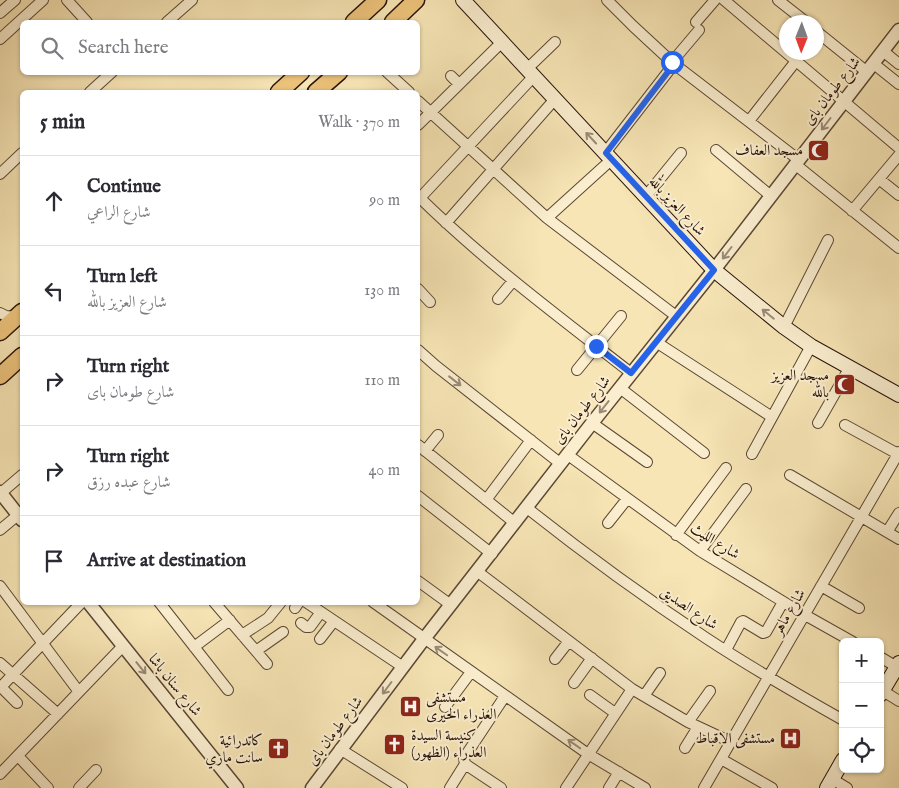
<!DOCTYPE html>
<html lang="en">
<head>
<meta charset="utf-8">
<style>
  body { margin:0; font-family:"IM FELL English",Amiri,serif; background:#f2f2f3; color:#2b2b33 }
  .controls { position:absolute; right:15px; bottom:15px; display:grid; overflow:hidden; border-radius:8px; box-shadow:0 1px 4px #0004 }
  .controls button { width:45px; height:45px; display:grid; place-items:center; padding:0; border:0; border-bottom:1px solid #e1e1e2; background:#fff; color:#2b2b33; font:25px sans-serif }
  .compass { position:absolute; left:779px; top:15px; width:45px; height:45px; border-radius:50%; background:#fff; box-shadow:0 1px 4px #0004; rotate:181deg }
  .stop { position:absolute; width:15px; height:15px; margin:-11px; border:4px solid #2563eb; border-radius:50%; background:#fff }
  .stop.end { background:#2563eb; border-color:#fff; box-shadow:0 1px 5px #0008 }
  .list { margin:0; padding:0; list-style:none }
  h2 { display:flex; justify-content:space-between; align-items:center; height:65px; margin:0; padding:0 20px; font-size:21px }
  h2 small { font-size:16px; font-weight:400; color:#7c7c81 }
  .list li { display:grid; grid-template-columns:32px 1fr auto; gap:15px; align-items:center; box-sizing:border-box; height:90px; padding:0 20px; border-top:1px solid #e1e1e2 }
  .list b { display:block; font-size:19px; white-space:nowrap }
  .list p { margin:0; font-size:16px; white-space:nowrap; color:#7c7c81 }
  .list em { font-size:16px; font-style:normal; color:#7c7c81 }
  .icon { flex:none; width:28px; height:28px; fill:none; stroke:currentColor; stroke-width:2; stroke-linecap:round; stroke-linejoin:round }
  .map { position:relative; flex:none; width:899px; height:788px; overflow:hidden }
  .search { position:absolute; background:#fff; box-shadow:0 1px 4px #0004; left:20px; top:20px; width:400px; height:55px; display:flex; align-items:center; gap:12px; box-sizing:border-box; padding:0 18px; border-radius:8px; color:#7c7c81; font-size:19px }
  .panel { position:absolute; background:#fff; box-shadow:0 1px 4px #0004; left:20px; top:90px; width:400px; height:515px; border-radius:8px }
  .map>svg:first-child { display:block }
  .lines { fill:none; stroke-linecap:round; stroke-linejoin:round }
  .minor-casing { stroke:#5b4734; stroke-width:12 }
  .tertiary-casing { stroke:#5b4734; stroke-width:15 }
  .secondary-casing { stroke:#271209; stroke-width:16 }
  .primary-casing { stroke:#271209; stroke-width:19 }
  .minor { stroke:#faeecf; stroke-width:10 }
  .tertiary { stroke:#faeecf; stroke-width:12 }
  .secondary { stroke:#faeecf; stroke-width:14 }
  .primary { stroke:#ecc27a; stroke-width:16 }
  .oneway { stroke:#9b8b76 }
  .route { stroke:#2563eb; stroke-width:6 }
  .labels { text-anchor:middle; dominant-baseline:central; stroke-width:4; stroke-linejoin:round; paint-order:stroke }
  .street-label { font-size:15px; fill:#271209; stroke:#faeecf }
  .poi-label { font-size:15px; fill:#271209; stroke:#faeecf; text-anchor:end }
</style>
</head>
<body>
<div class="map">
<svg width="899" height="788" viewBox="0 0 899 788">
  <rect width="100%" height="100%" fill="#f7e5b5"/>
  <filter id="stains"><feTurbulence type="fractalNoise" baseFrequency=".004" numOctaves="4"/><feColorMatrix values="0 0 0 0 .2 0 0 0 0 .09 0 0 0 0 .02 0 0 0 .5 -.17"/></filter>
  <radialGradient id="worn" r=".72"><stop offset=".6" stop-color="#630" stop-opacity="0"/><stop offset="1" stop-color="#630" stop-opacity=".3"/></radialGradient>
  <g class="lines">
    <defs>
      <path id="minor" d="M67 0 87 22
        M607 0 633 26 674 64 799 160
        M724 0 899 148
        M778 0 806 22
        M0 13 15 0
        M167 22 192 0
        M696 22 715 0
        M816 31 867 72
        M0 39 43 0
        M883 51 899 64
        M672 62 699 30
        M874 64 899 84
        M527 69 555 42
        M387 72 409 92
        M451 76 459 84
        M90 92 112 72
        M418 101 547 218 676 316
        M749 121 796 61
        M418 125 502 42
        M716 150 771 196
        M605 153 674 64
        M796 165 899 248
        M0 174 22 153
        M879 179 899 195
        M418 196C484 261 558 316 631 373
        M646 196 681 153
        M420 198 534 76
        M852 211 899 155
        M547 218 611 160
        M446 223 555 99
        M418 289 430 302
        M498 299 513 281
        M0 313 6 316 16 317
        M784 327 828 240
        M656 342 772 417
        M418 350 436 366 561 464
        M577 370 621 316
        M620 388 704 453
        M592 423 647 462
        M818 423 850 367
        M845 425 898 454
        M418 445 515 523
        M425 451 438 435
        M752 454 811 346
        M568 455 700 551 805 615 853 642
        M790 475 899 539
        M1 493 22 475
        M418 496 492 554
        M486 500 531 440
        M527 508C585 554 644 597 706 638 750 667 797 694 843 720
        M608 523 627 499
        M0 530 18 515
        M887 532 899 513
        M676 535 726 468
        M700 551 746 489
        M478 572 632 689 688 722 731 742
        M418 581 451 605
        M0 586 79 692
        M821 586 859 608
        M159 602 228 690
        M214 602 267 664
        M306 602 403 667
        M373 602 588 754 645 788
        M295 608 299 602
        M301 623 306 627H310L321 612
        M242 635 268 618 281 602
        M320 639 334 621
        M194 647 230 620
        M726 650 741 622 743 621 763 633 766 632 783 602
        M256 651 283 632
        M880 657 897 667
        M555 659 569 641
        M0 663 58 714
        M574 683 592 658
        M1 687 17 703
        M0 688 82 602
        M883 691 899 701
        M590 695 615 713
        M644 696 660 673
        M445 707 471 672
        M688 722 710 691
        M685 748 698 727
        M340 749 402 788
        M18 756 48 788
        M721 759 772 788
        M0 774 123 646
        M832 779 847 788
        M79 788 96 770
        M450 788 465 764
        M501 788 465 764 464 758 505 696
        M566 788 632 689
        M609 788 619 772
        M704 788 899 452"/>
      <path id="tertiary" d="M0 492 22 520
        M88 602 237 788
        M312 788 424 639 592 423 714 270 899 30"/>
      <path id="secondary" d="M463 0 714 270 784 327 811 346 899 395
        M880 695 899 663
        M827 788 843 760"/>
      <path id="primary" d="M354 22 378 0
        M393 22 416 0
        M279 92 301 72
        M316 92 339 72
        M0 332 22 312
        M0 376 22 356"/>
    </defs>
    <use href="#minor" class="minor-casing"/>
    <use href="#tertiary" class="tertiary-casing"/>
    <use href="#secondary" class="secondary-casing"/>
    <use href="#primary" class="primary-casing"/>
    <use href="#minor" class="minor"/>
    <use href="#tertiary" class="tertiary"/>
    <use href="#secondary" class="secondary"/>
    <use href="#primary" class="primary"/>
  </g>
  <defs><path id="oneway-shaft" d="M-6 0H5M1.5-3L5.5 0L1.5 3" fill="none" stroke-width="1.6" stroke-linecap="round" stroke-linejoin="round" transform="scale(1.25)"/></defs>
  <g class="oneway">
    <use href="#oneway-shaft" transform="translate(826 124) rotate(127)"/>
    <use href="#oneway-shaft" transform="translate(591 138) rotate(-133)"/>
    <use href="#oneway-shaft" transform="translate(727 253) rotate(127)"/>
    <use href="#oneway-shaft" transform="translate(768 314) rotate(-141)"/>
    <use href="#oneway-shaft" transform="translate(455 381) rotate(38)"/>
    <use href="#oneway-shaft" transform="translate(604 407) rotate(128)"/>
    <use href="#oneway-shaft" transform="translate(441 651) rotate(-145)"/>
    <use href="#oneway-shaft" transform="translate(141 668) rotate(51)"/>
    <use href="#oneway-shaft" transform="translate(387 688) rotate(127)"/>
    <use href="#oneway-shaft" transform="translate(574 744) rotate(-145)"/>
  </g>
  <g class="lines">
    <path class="route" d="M596 346 631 373 714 270 606 153 674 64 672 62"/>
  </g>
  <defs>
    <symbol id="mosque-square" viewBox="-11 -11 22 22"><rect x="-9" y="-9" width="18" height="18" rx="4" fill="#8f2418" stroke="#faeecf"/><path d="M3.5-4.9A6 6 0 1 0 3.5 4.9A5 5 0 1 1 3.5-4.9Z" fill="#fff"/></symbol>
    <symbol id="hospital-square" viewBox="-11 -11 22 22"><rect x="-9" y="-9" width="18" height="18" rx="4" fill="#8f2418" stroke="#faeecf"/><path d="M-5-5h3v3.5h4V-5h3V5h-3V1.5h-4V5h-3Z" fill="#fff"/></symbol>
    <symbol id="church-square" viewBox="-11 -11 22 22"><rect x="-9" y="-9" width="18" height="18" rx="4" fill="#8f2418" stroke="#faeecf"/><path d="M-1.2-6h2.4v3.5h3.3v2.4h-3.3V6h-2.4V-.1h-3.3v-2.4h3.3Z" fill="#fff"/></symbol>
  </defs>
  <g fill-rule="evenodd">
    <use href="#mosque-square" x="806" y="138" width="25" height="25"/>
    <use href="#mosque-square" x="832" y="372" width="25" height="25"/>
    <use href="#hospital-square" x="398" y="694" width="25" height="25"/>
    <use href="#hospital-square" x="778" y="726" width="25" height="25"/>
    <use href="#church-square" x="382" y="732" width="25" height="25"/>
    <use href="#church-square" x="266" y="736" width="25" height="25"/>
  </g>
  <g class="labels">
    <g class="street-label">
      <text transform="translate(832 91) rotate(-52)">شارع طومان باى</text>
      <text transform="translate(677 206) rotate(47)">شارع العزيز بالله</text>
      <text transform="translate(582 410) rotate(-52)">شارع طومان باى</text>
      <text transform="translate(715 541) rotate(32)">شارع الليث</text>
      <text transform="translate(689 608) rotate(34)">شارع الصديق</text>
      <text transform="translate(789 612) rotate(-60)">شارع ماهر</text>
      <text transform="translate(175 685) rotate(51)">شارع سنان باشا</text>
      <text transform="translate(335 731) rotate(-53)">شارع طومان باى</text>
    </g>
    <g class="poi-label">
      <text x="803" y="150">مسجد العفاف</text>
      <text x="829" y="375">مسجد العزيز<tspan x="829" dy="17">بالله</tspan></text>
      <text x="426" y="697" text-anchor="start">مستشفى<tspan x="426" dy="17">العذراء الخيرى</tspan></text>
      <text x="411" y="735" text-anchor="start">كنيسة السيدة<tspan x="411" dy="17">العذراء (الظهور)</tspan></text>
      <text x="775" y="738">مستشفى الاقباط</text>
      <text x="263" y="740">كاتدرائية<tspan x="263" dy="17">سانت ماري</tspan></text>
    </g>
  </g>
  <rect width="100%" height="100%" filter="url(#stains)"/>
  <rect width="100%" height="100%" fill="url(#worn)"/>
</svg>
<div class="controls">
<button>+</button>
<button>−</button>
<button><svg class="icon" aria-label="locate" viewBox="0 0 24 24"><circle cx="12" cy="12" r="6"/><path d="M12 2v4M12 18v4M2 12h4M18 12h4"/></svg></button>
</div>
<svg class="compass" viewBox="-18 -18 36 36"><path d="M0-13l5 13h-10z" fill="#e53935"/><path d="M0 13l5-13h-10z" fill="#7c7c81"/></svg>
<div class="stop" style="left:672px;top:62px"></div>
<div class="stop end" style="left:596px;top:346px"></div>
<div class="search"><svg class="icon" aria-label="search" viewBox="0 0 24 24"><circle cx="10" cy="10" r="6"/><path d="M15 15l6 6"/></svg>Search here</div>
<section class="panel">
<h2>5 min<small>Walk · 370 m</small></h2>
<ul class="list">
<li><svg class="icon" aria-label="ahead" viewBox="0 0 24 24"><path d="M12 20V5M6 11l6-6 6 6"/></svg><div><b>Continue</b><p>شارع الراعي</p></div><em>90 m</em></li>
<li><svg class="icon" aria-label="left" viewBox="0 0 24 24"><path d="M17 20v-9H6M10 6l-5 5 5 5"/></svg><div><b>Turn left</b><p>شارع العزيز بالله</p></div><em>130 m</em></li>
<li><svg class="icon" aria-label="right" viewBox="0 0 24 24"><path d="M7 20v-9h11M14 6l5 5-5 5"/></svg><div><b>Turn right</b><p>شارع طومان باى</p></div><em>110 m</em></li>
<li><svg class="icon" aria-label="right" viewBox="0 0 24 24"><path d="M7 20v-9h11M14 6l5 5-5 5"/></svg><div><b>Turn right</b><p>شارع عبده رزق</p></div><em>40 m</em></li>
<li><svg class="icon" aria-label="arrive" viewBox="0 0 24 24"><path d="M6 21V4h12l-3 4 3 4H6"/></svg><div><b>Arrive at destination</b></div></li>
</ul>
</section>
</div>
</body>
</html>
